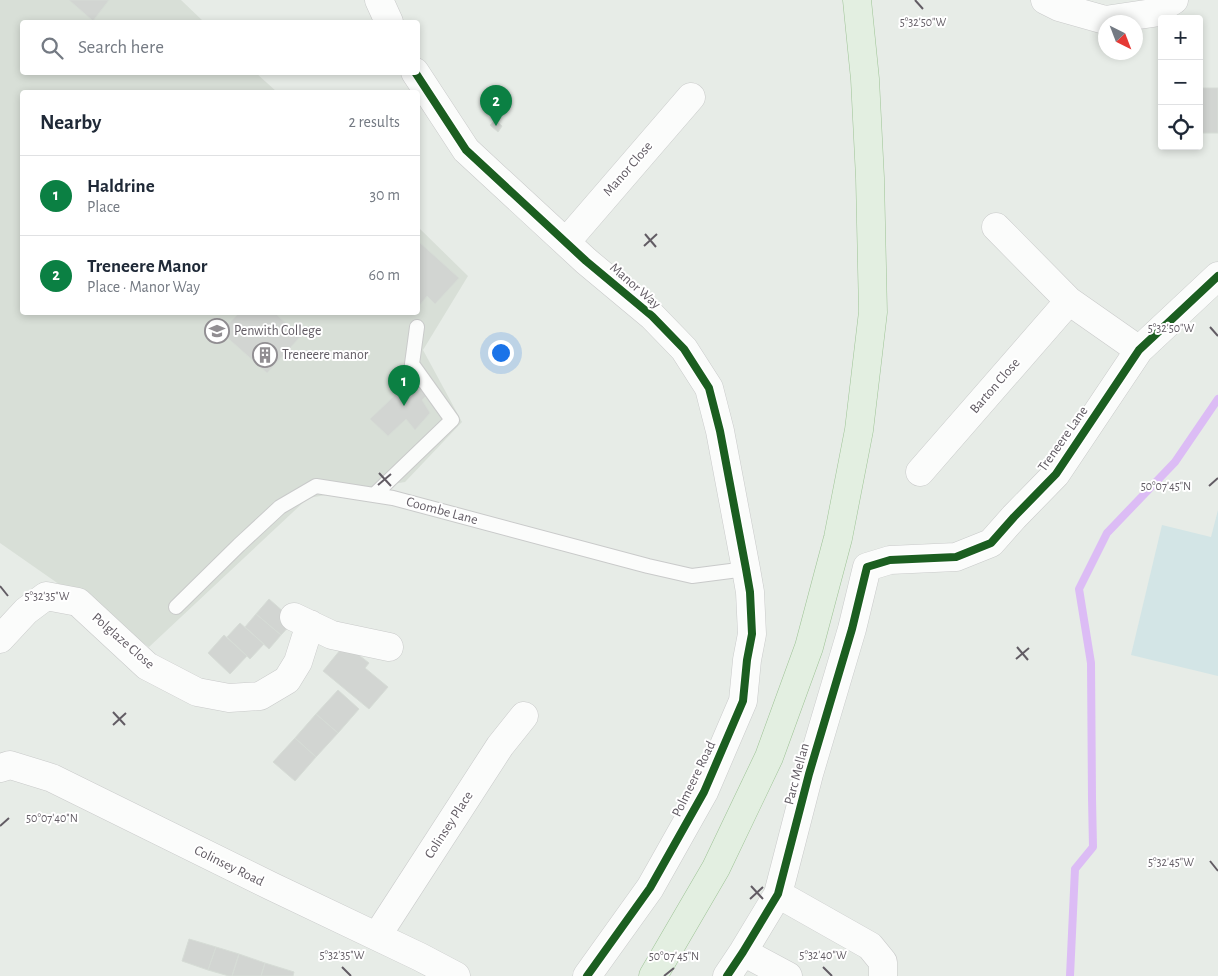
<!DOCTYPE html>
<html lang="en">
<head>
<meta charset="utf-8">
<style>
  body { margin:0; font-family:"Alegreya Sans",sans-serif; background:#f2f2f3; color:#1f2937 }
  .controls { position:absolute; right:15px; top:15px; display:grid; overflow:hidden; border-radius:5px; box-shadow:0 2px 8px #0003 }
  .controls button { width:45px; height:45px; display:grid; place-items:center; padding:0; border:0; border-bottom:1px solid #e0e1e3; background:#fff; color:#1f2937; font:25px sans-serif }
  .compass { position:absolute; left:1098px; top:15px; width:45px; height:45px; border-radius:50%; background:#fff; box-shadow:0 2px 8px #0003; rotate:138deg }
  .you { position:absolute; left:500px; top:352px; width:18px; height:18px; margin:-12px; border:4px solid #fff; border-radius:50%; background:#1a73e8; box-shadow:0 0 0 8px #1a73e833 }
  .badge { display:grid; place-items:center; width:32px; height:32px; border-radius:50%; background:#0b8043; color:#fff; font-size:16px; font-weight:700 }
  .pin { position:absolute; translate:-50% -41px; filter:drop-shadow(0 1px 2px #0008) }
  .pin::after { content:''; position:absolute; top:26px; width:18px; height:15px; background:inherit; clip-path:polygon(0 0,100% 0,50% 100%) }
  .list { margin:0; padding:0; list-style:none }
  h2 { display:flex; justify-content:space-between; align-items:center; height:65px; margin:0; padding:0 20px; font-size:21px }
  h2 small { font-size:16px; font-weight:400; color:#747a83 }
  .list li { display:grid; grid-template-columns:32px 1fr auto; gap:15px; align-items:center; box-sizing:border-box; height:80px; padding:0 20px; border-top:1px solid #e0e1e3 }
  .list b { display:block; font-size:19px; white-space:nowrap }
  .list p { margin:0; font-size:16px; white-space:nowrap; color:#747a83 }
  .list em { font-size:16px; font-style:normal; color:#747a83 }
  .icon { flex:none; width:28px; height:28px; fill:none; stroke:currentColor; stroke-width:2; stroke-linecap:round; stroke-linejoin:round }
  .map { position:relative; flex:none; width:1218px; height:976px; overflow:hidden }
  .search { position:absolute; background:#fff; box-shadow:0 2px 8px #0003; left:20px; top:20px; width:400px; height:55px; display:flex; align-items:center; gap:12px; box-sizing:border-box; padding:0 18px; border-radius:5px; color:#747a83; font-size:19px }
  .panel { position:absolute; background:#fff; box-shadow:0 2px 8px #0003; left:20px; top:90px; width:400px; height:225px; border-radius:5px }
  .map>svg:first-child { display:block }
  .education { fill:#d8dfd7 }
  .green { fill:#d3e5e6 }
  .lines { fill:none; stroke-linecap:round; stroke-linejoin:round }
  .stream { stroke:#dcbcf5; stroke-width:8 }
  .building { fill:#d2d5d2; stroke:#d6dcd6 }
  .lane-casing { stroke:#c9caca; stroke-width:16 }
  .street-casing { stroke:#c9caca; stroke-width:29 }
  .highway-casing { stroke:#9dc395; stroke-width:29 }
  .lane { stroke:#fbfcfb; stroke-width:14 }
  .street { stroke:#fbfcfb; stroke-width:28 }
  .highway { stroke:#e3efe1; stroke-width:28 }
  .cycleway-casing { stroke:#fff; stroke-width:11 }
  .cycleway { stroke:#1b5e20; stroke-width:8 }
  .ticks { fill:none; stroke:#625c64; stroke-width:2 }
  .labels { text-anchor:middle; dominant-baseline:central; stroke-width:4; stroke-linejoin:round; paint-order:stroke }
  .street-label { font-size:14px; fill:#625c64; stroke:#fff }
  .poi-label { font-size:14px; fill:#625c64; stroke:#fff; text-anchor:start }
  .ticks-label { font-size:12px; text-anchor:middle; fill:#625c64; stroke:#fff; stroke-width:4; stroke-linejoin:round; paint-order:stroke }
</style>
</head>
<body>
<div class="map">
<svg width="1218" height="976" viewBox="0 0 1218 976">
  <rect width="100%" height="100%" fill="#e7ece7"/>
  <path class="education" d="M0 0H181L204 22H22V72L256 73 277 92H22V312H418V227L468 276 423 350 462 422 405 482 308 498 149 647 0 543Z"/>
  <path class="green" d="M1218 510V676L1131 655 1162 525 1211 537Z"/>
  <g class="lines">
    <path class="stream" d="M1070 976 1075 869 1093 847 1092 798 1091 663 1079 589 1107 533 1175 462 1218 399"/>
  </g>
  <path class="building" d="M69 0H109L93 21Z
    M1199 88H1218V133H1202V125H1199Z
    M495 120 502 126 498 132 490 125Z
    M418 241 459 278 435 304 427 296 419 306 418 305Z
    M240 312H274L300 337 267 373 221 332Z
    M410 381 427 395 422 400 430 413 415 430 406 419 388 436 370 419Z
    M269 599 294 621 281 635 256 614Z
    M256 614 281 635 269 649 245 627Z
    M240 623 264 644 250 659 227 637Z
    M224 635 247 656 230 674 208 653Z
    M345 644 369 663 365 668 388 687 369 709 323 671Z
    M338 690 359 709 338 733 316 714Z
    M316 714 338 733 316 757 295 738Z
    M295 738 316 757 295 781 273 762Z
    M189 939 216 947 208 970 182 961Z
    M216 947 239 954 232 976H229L208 970Z
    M239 954 265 963 261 976H232Z
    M265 963 294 972 293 976H261Z"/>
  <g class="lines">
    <defs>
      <path id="lane" d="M374 495 452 420 412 364 417 327
        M176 607 239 545 280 507 316 486 393 498 648 566 692 576 746 569"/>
      <path id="street" d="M379 0 389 22
        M1045 0 1059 7 1105 20 1153 13 1174 0
        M415 72 466 150 586 261 652 316 684 349 709 388 720 431 746 569 750 592 752 634 747 660 743 701 704 792 650 888 587 976
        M996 227 1069 301
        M566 242 691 97
        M920 472 1069 301 1139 350
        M294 617 332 635 389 647
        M0 639 26 611 46 596 78 602 147 666 197 692 229 698 260 696 287 680 298 662 310 624
        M0 768 10 765 52 778 271 886 420 957 456 976
        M778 894 870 946 883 962V976
        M377 936 500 746 524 716
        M743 952 788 976
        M727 976 743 952 778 894 809 774 852 629 867 567 890 560 956 557 991 543 1014 517 1056 474 1139 350 1218 276"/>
      <path id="highway" d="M653 976 716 868 769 757 809 647 838 538 859 430 873 312 870 178 865 79 857 0"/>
    </defs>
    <use href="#lane" class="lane-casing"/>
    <use href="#street" class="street-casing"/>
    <use href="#highway" class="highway-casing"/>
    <use href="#lane" class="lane"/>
    <use href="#street" class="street"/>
    <use href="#highway" class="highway"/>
    <defs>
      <path id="cycleway" d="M415 72 466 150 586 261 652 316 684 349 709 388 720 431 746 569 750 592 752 634 747 660 743 701 704 792 650 888 587 976
        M727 976 743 952 778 894 809 774 852 629 867 567 890 560 956 557 991 543 1014 517 1056 474 1139 350 1218 276"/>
    </defs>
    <use href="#cycleway" class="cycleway-casing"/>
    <use href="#cycleway" class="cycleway"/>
  </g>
  <path class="ticks" d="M915 0 923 9M645 234 656 247M644 246 657 234M1210 327 1218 336M379 473 391 486M378 485 391 474M1209 486 1218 478M0 586 8 596M1017 647 1028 660M1016 659 1029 648M113 712 125 725M113 725 126 713M0 826 9 818M1210 861 1218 871M751 886 763 899M750 899 763 887M342 967 351 976M823 967 832 976M664 976 674 968"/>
  <defs>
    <symbol id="university-ring" viewBox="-11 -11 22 22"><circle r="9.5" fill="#fff" stroke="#918e92" stroke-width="1.5"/><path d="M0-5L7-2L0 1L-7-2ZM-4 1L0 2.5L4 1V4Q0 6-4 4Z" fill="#918e92"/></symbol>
    <symbol id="building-ring" viewBox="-11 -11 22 22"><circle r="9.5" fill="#fff" stroke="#918e92" stroke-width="1.5"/><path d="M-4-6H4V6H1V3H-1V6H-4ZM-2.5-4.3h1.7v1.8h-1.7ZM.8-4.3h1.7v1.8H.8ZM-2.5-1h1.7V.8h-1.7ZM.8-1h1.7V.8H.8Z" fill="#918e92"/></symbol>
  </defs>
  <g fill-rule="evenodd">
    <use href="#university-ring" x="203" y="317" width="28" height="28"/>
    <use href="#building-ring" x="251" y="341" width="28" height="28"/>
  </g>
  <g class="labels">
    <g class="street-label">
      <text transform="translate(628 169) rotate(-49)">Manor Close</text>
      <text transform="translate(635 286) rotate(41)">Manor Way</text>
      <text transform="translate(995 386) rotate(-49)">Barton Close</text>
      <text transform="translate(1063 439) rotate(-55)">Treneere Lane</text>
      <text transform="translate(442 511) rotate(15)">Coombe Lane</text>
      <text transform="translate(123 641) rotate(41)">Polglaze Close</text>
      <text transform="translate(797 774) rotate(-75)">Parc Mellan</text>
      <text transform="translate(694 779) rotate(-64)">Polmeere Road</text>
      <text transform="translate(449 825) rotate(-57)">Colinsey Place</text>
      <text transform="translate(229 866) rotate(26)">Colinsey Road</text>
    </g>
    <g class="poi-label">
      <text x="234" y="331">Penwith College</text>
      <text x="282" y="355">Treneere manor</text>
    </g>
  </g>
  <g class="ticks-label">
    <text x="923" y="26">5°32'50"W</text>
    <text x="1171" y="332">5°32'50"W</text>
    <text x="1166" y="490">50°07'45"N</text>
    <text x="47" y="600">5°32'35"W</text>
    <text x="52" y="822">50°07'40"N</text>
    <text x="1171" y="866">5°32'45"W</text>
    <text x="342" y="959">5°32'35"W</text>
    <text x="823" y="959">5°32'40"W</text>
    <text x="674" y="960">50°07'45"N</text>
  </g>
</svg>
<div class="controls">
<button>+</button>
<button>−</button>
<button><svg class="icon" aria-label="locate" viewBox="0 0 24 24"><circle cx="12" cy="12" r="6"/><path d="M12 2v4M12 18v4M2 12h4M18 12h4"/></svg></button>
</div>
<svg class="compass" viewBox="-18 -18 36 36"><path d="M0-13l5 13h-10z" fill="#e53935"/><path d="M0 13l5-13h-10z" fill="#747a83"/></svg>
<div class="you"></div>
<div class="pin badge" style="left:404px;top:406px">1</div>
<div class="pin badge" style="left:496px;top:126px">2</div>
<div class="search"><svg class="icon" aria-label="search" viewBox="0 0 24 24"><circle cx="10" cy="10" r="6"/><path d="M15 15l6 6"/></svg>Search here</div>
<section class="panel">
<h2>Nearby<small>2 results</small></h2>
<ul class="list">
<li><span class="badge">1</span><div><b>Haldrine</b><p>Place</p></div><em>30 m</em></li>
<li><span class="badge">2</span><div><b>Treneere Manor</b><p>Place · Manor Way</p></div><em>60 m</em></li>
</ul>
</section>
</div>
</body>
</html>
